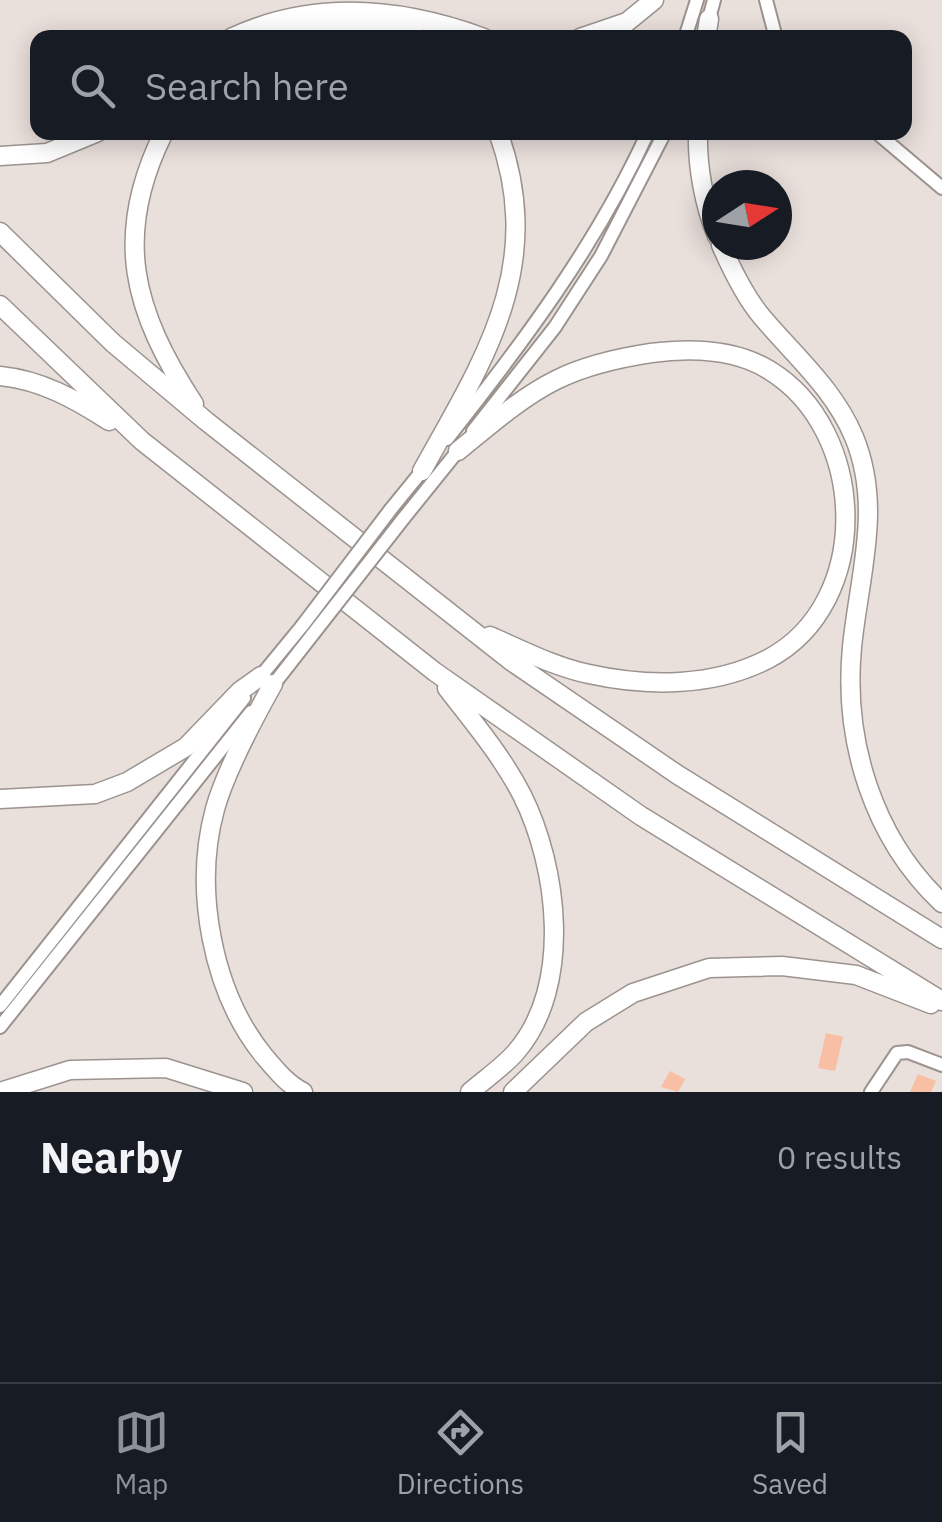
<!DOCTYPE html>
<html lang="en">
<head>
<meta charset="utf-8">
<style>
  body { margin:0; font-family:"IBM Plex Sans",sans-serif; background:#242831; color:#f1f3f6 }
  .compass { position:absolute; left:702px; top:170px; width:90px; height:90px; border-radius:50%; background:#171b24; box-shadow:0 5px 25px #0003; rotate:78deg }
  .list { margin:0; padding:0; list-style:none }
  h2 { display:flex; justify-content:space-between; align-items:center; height:130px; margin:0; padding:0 40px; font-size:42px }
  h2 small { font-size:32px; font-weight:400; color:#9ea1a6 }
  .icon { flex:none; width:55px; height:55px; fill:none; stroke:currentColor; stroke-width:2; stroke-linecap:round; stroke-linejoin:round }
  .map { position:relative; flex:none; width:942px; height:1092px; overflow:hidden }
  .search { position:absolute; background:#171b24; box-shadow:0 5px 25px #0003; left:30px; right:30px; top:30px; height:110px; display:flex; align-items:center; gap:25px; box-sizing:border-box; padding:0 35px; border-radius:20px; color:#9ea1a6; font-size:38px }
  .sheet { height:290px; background:#171b24 }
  nav { display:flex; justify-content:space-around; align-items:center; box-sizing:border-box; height:140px; border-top:2px solid #363941; background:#171b24; font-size:28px; color:#9ea1a6 }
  nav a { display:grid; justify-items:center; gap:5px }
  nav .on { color:#8c9099 }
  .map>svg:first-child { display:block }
  .building { fill:#f8bfa4 }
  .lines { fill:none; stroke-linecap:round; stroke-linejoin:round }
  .minor-casing { stroke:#9c938f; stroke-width:16 }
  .highway-casing { stroke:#9c938f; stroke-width:21 }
  .minor { stroke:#fff; stroke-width:12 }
  .highway { stroke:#fff; stroke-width:18 }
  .minor-bridge-casing { stroke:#9c938f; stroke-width:16; stroke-linecap:butt }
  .minor-bridge { stroke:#fff; stroke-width:12 }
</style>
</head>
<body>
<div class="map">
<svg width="942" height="1092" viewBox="0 0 942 1092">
  <rect width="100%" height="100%" fill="#e9dfdb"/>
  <path class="building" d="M826 1033 843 1037 835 1071 818 1068Z
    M670 1071 685 1079 678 1092 661 1087Z
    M918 1074 936 1081 931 1092H910Z"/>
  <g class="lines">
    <defs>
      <path id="minor" d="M766 0 776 38
        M707 26 714 0
        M685 38 697 0
        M876 132 942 188
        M473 431 555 327 601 256 665 132
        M447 439C523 343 597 244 648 132
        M391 509 426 466
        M403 519 461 447
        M256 682 302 626
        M270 689 313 634
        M0 1006 244 698
        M0 1027 251 712
        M871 1092 897 1053 908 1052 942 1065"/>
      <path id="highway" d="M231 38C312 0 400 7 484 38
        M279 38C326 22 373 19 420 38
        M580 38 627 22 654 0
        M706 38 709 19
        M164 132C112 236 133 311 194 404
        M698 132C697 166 704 205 717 236
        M0 156 47 153 98 132
        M0 232 113 343 206 421 511 661 678 775 942 939
        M721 245C732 270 745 297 762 317 795 356 834 389 854 437 883 507 859 576 852 647 843 741 873 838 942 903
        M0 305 142 441 435 672 641 816 942 1001
        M0 376C41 380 75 399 109 421
        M458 451C489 426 520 398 556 380 586 365 618 358 651 353 689 348 735 349 769 370 868 430 874 603 768 659 714 687 648 687 589 674 555 667 522 650 490 636
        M422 471C484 359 547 267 498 132
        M273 684C254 718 225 773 215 809 193 889 212 992 264 1056 276 1070 287 1084 303 1092
        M447 688C473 722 502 756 522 795 558 867 573 986 516 1052 503 1067 485 1079 470 1092
        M0 799 95 794 127 782 186 747 240 691 261 676
        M0 1092 70 1070 166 1068 243 1092
        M513 1092 586 1022 633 993 709 968 782 966 856 975 931 1004"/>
    </defs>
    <use href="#minor" class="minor-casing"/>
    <use href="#highway" class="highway-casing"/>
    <use href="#minor" class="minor"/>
    <use href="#highway" class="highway"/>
    <defs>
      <path id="minor-bridge" d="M302 626 391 509
        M313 634 403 519"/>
    </defs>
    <use href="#minor-bridge" class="minor-bridge-casing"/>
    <use href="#minor-bridge" class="minor-bridge"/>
  </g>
</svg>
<svg class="compass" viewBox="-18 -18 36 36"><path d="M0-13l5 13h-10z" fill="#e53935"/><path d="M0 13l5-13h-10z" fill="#9ea1a6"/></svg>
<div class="search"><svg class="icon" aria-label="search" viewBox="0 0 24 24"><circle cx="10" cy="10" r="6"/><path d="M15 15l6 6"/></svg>Search here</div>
</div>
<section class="sheet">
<h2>Nearby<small>0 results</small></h2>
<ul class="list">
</ul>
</section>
<nav>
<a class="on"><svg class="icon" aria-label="map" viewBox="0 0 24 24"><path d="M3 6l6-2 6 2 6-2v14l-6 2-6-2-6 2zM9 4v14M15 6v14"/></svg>Map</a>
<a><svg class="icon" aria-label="directions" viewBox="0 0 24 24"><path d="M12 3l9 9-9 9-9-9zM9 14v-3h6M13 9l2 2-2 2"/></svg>Directions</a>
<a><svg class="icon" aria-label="saved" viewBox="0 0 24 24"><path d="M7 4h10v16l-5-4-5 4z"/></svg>Saved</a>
</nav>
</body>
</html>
